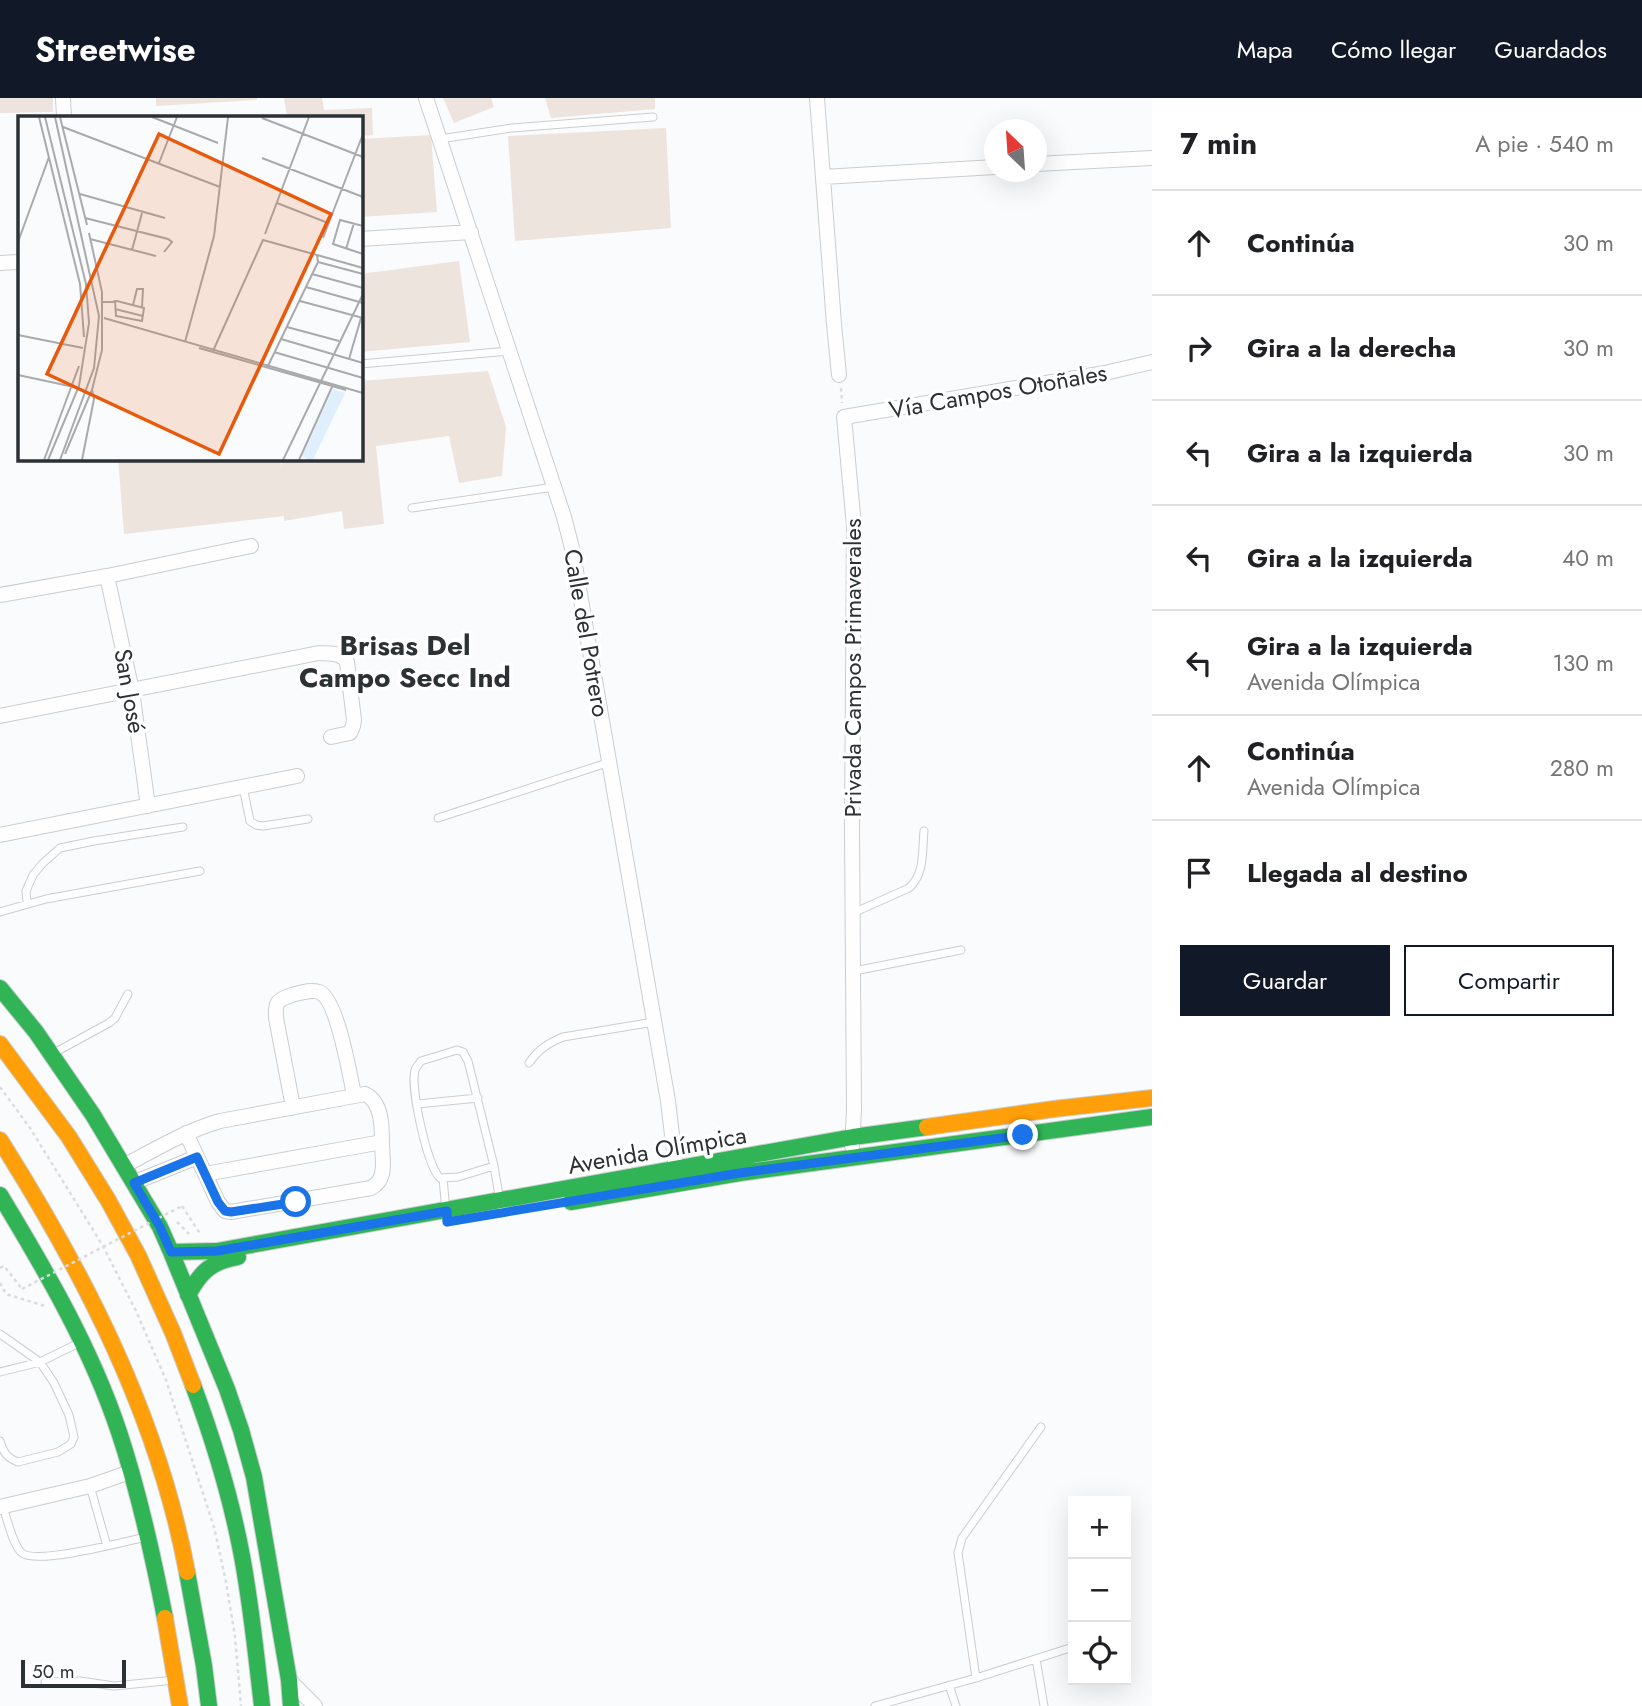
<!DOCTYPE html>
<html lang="es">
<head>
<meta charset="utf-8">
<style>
  body { margin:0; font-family:Jost,sans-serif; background:#f2f2f2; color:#202124 }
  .controls { position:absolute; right:21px; bottom:21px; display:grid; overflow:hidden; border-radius:0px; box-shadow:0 7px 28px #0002 }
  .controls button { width:63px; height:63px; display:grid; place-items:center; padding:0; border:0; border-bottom:2px solid #e0e0e0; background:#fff; color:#202124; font:35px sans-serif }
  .compass { position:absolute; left:984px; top:21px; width:63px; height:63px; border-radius:50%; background:#fff; box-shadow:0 7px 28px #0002; rotate:335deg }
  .scale { position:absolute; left:21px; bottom:18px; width:105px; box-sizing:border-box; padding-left:7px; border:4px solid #2c3134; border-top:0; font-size:19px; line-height:24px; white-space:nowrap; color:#2c3134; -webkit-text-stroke:5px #fff; paint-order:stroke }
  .stop { position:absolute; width:21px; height:21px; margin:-16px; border:5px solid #1a73e8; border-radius:50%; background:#fff }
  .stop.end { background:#1a73e8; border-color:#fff; box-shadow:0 2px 7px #0008 }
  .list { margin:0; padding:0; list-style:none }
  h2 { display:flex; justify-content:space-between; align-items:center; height:91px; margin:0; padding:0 28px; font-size:30px }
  h2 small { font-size:23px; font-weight:400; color:#757577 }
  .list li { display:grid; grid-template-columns:46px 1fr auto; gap:21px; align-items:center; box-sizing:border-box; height:105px; padding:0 28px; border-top:2px solid #e0e0e0 }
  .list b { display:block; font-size:26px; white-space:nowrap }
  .list p { margin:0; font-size:23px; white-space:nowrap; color:#757577 }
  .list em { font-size:23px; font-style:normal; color:#757577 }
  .actions { display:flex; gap:14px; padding:21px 28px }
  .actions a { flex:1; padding:16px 0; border:2px solid #111827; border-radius:0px; text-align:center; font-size:24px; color:#111827 }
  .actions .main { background:#111827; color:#fff }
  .icon { flex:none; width:38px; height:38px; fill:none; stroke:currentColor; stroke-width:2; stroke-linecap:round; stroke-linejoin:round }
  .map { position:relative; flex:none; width:1152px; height:1608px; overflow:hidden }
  header { display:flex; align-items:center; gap:42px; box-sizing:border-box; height:98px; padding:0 35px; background:#111827; color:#fff }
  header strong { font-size:33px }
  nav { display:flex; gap:38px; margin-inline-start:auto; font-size:24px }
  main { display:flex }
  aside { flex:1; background:#fff }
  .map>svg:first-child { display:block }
  .building { fill:#ede4de }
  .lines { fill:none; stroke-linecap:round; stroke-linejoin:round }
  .lane-casing { stroke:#cacdcf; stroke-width:9 }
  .street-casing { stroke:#cacdcf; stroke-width:16 }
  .fast-casing { stroke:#cacdcf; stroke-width:18 }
  .slow-casing { stroke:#cacdcf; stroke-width:18 }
  .path { stroke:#dbdcdd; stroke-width:2.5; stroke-dasharray:3.5 3.5; stroke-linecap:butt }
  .lane { stroke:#fefeff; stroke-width:7 }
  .street { stroke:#fefeff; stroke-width:14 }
  .fast { stroke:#30b455; stroke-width:16 }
  .slow { stroke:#ff9f0a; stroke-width:16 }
  .path-bridge { stroke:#dbdcdd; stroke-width:2.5; stroke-dasharray:3.5 3.5; stroke-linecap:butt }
  .route { stroke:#1a73e8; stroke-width:9 }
  .labels { text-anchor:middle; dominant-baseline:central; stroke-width:7; stroke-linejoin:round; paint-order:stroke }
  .street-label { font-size:24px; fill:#2c3134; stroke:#fff }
  .quarter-label { font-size:28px; font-weight:bold; fill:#2c3134; stroke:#fff }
  .inset-road { fill:none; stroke:#a8aaac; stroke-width:2 }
  .view { fill:#e8590c; fill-opacity:0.15; stroke:#e8590c; stroke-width:3.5 }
  .inset-edge { fill:none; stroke:#2c3134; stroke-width:3.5 }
</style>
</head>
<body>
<header>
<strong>Streetwise</strong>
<nav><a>Mapa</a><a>Cómo llegar</a><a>Guardados</a></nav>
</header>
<main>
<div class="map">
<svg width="1152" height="1608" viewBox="0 0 1152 1608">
  <rect width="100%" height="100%" fill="#fafbfc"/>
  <path class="building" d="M0 0H53V14L0 15Z
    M156 0H257V2L156 8Z
    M284 0H322L324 12 372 10 373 37 360 38V19H287Z
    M443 0H491L494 9 454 25Z
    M545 0H655V11L551 20Z
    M666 30 671 130 515 143 508 38Z
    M431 37 437 114 360 119V41Z
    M459 163 470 244 360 254V176Z
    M488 273 506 329 502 378 459 385 449 338 376 348 384 426 344 431 342 413 284 423V418L124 436 118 360H281L282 372V360H360V283Z"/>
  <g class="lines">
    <defs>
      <path id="lane" d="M440 41 512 30 653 19
        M360 266 509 253
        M412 410 554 389
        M243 689 250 723 256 727 263 728 308 721
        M438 720 610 664
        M27 805 26 793 33 777 42 766 60 750 94 743 183 729
        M0 814 46 801 200 773
        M853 815 909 790C925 776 922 753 924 733
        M854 873 961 852
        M457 952 463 954 468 963 494 1068 458 1079 440 1080C427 1068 410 989 415 972 416 969 419 966 421 963Z
        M52 956 109 925 115 920 128 896
        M529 965C538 952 548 945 563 939L654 924
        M417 1006 478 1000
        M494 1068 502 1115
        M443 1080 447 1124
        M0 1236 40 1264 54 1285 69 1317 74 1339 71 1346 58 1354 18 1364C7 1360 3 1354 0 1343
        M0 1274 40 1264 81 1244
        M90 1388 107 1448
        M3 1409C7 1420 13 1448 22 1455 37 1467 124 1444 146 1439
        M1036 1561 1044 1608
        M976 1580 958 1455 962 1440 1041 1329
        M45 1584 80 1583 114 1588 175 1582
        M949 1587 956 1608
        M875 1608 976 1580 1073 1549"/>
      <path id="street" d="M63 0 64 19
        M426 0 564 419 572 450 668 1003 676 1071 678 1079
        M817 0 834 226 839 277
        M1036 66 1152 60
        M823 79 995 69
        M360 141 471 134
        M0 165 19 164
        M107 478 132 593 148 708
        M0 497 107 478 251 448
        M0 618 319 555C330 556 341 554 347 564L354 622 353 628 350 635 331 639
        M0 737 297 678
        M293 1009 276 920C275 904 277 902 292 897 300 895 312 891 319 894 337 900 350 978 354 997
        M852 1048 854 1012 852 733 854 428 844 319 1105 275 1152 264
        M124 1068C155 1051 186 1033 220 1023L365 996C382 1004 382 1028 382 1045 382 1061 388 1081 371 1090L231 1114 225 1113 218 1104 186 1035
        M205 1076 382 1044
        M133 1085 197 1059
        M0 1409 90 1388 130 1374
        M289 1582 315 1608"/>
      <path id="fast" d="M0 890 36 934 93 1017 160 1129 171 1154 227 1291 241 1332 254 1379 289 1582 291 1608
        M0 1097C46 1173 91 1250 119 1334 139 1394 153 1458 165 1520
        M571 1104 740 1075 1152 1019
        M171 1154 217 1153 853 1039 927 1029
        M188 1197C201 1173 211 1164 238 1159
        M193 1287C213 1341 230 1396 241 1453 251 1504 256 1556 262 1608
        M187 1474 204 1568 209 1608"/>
      <path id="slow" d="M0 946 69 1039 108 1102 138 1157 173 1235 193 1287
        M927 1029 1054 1011 1152 1000
        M0 1042C84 1175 158 1318 187 1474
        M165 1520 180 1608"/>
    </defs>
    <use href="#lane" class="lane-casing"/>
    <use href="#street" class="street-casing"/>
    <use href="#fast" class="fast-casing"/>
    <use href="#slow" class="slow-casing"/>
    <path class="path" d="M841 290 842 305
      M0 989 30 1030 103 1148 136 1213 166 1282 214 1429 226 1484 235 1538 241 1608
      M182 1108 201 1137
      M177 1124 189 1136
      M0 1170 4 1168 22 1191
      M0 1185 6 1196 45 1208"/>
    <use href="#lane" class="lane"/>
    <use href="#street" class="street"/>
    <use href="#fast" class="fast"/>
    <use href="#slow" class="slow"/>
    <path class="path-bridge" d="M22 1191 182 1108"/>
  </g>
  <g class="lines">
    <path class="route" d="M296 1104 231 1114 225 1113 218 1104 197 1059 134 1085 160 1129 171 1154 217 1153 447 1113V1124L740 1075 1023 1037"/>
  </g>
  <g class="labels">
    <g class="street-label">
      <text transform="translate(998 293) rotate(-10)">Vía Campos Otoñales</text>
      <text transform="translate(587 535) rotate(80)">Calle del Potrero</text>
      <text transform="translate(852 570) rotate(-90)">Privada Campos Primaverales</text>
      <text transform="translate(130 593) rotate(80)">San José</text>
      <text transform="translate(657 1052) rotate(-10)">Avenida Olímpica</text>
    </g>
    <g class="quarter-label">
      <text x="405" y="547">Brisas Del<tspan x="405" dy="32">Campo Secc Ind</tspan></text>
    </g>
  </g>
  <g transform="translate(18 18)">
    <rect width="345" height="345" fill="#fafbfc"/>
    <path d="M315 273 327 277 295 344H291L284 340Z" fill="#e0effe"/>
    <path class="inset-road" d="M21 1 62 168 66 221M27 1 68 168 71 207 61 270 30 344M37 1 81 200 76 252 42 344M42 1 69 109M134 1 200 27M244 2 345 41M45 11 202 71M244 42 345 81M141 47 159 1M62 78 147 102M259 87 310 107M67 102 150 123 154 126 146 136M345 110 322 104 315 128 345 138M247 118 291 1M305 122 345 18M72 123 138 140M0 126 31 41M328 133 336 107M114 134 124 97M299 139 345 152M300 146 345 158M294 158 345 172M288 171 345 187M282 185 345 202M85 186H95L97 185H99L126 192 124 205 98 200 97 185M115 189 119 173H125L124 191M97 193 125 200M86 202 345 277M269 211 321 225M0 219 65 232M263 223 345 247M167 226 196 120 210 1M181 232 328 274M195 235 245 124 299 139 300 146M256 236 345 262M331 243 343 202M249 252 300 146M0 259 56 271M47 338 74 274 84 234V176L71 117M26 344 61 250M64 344 76 283 74 274M265 344 345 178M281 344 314 271"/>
    <path class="view" d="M141 18 313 98 201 338 29 258Z"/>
    <rect width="345" height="345" class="inset-edge"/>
  </g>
</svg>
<div class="controls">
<button>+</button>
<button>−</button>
<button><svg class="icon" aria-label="locate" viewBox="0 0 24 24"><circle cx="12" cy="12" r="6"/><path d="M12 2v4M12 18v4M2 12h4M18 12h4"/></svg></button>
</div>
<svg class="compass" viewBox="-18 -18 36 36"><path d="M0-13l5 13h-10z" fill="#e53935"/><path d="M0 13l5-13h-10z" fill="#757577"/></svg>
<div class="scale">50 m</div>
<div class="stop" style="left:296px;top:1104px"></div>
<div class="stop end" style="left:1023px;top:1037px"></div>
</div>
<aside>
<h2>7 min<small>A pie · 540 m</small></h2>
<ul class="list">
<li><svg class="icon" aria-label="ahead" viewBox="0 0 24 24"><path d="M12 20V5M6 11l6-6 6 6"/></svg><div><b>Continúa</b></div><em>30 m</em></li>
<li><svg class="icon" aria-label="right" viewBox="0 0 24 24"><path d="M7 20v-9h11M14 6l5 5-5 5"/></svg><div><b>Gira a la derecha</b></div><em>30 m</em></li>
<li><svg class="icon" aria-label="left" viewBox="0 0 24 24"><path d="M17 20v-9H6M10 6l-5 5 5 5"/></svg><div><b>Gira a la izquierda</b></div><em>30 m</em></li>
<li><svg class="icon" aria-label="left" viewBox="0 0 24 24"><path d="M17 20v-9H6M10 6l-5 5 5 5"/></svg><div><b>Gira a la izquierda</b></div><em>40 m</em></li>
<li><svg class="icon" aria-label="left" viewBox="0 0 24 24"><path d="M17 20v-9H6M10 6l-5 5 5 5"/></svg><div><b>Gira a la izquierda</b><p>Avenida Olímpica</p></div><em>130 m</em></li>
<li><svg class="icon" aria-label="ahead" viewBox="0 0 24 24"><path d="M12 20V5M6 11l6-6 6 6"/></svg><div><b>Continúa</b><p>Avenida Olímpica</p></div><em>280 m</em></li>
<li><svg class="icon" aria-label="arrive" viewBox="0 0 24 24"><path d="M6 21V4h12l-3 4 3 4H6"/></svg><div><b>Llegada al destino</b></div></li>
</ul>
<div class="actions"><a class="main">Guardar</a><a>Compartir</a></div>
</aside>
</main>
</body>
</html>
